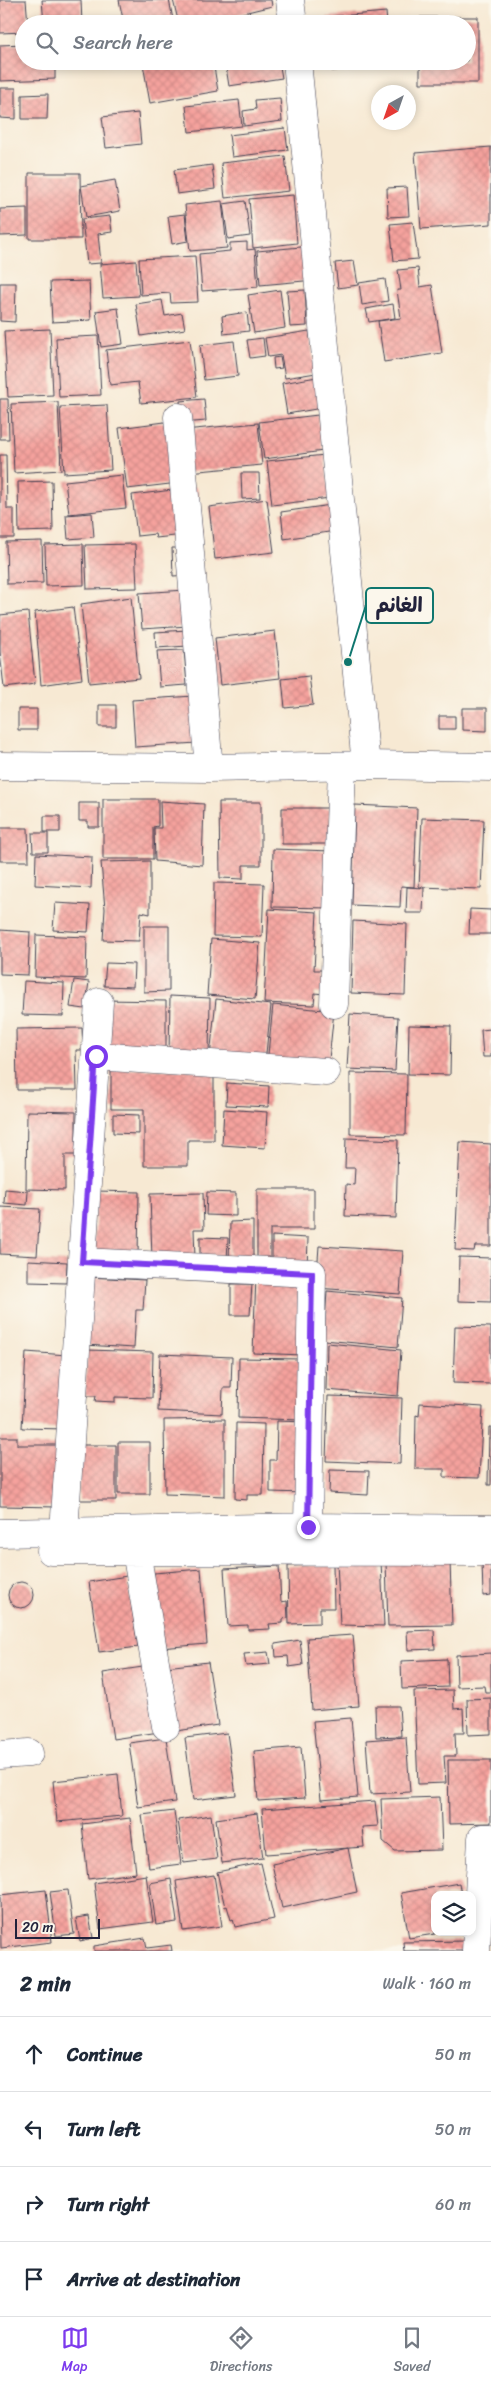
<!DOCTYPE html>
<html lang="en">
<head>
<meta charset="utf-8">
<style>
  body { margin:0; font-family:Sriracha,"Playpen Sans Arabic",sans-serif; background:#f6f6f7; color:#1f2937 }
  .controls { position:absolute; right:15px; bottom:15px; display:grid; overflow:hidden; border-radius:10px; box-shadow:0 2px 8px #0003 }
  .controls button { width:45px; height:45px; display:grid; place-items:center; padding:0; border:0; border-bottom:1px solid #e0e1e3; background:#fff; color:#1f2937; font:25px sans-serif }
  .compass { position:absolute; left:371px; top:85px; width:45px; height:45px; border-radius:50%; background:#fff; box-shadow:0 2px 8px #0003; rotate:220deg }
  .scale { position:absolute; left:15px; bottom:12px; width:85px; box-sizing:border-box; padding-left:5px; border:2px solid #22223b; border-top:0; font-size:14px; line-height:18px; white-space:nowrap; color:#22223b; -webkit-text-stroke:4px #fbf7ec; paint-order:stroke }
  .stop { position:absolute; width:15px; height:15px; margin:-11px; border:4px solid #7c3aed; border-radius:50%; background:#fff }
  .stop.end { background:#7c3aed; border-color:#fff; box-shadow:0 1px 5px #0008 }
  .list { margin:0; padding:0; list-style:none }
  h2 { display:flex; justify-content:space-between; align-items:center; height:65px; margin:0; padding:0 20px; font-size:21px }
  h2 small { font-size:16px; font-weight:400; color:#747a83 }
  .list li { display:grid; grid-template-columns:32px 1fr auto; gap:15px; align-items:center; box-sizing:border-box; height:75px; padding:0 20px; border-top:1px solid #e0e1e3 }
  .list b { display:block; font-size:19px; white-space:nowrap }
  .list em { font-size:16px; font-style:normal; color:#747a83 }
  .icon { flex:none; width:28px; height:28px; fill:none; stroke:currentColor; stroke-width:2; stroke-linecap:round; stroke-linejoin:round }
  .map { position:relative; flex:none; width:491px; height:1951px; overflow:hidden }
  .search { position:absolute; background:#fff; box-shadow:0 2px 8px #0003; left:15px; right:15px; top:15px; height:55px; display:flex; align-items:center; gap:12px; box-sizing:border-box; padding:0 18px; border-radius:28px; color:#747a83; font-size:19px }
  .sheet { height:365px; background:#fff }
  nav { display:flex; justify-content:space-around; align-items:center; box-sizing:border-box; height:70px; border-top:1px solid #e0e1e3; background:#fff; font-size:14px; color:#747a83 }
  nav a { display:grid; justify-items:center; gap:2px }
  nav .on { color:#7c3aed }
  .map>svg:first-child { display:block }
  .building { fill:url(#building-cross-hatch) }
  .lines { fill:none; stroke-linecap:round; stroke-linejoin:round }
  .minor-casing { stroke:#424052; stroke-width:29 }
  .minor { stroke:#fff; stroke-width:28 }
  .route { stroke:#7c3aed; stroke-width:6 }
  .leader { fill:none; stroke:#0f766e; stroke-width:2 }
  .callout-dot { fill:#0f766e; stroke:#fbf7ec; stroke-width:2 }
  .callout { fill:#fbf7ec; stroke:#0f766e; stroke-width:2 }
  .callout-label { font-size:20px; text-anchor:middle; font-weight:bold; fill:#22223b }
</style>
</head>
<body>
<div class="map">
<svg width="491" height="1951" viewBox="0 0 491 1951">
  <defs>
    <pattern id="building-cross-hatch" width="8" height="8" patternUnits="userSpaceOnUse" patternTransform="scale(1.25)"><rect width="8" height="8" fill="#f5a29d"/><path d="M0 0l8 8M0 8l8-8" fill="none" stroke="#d28b88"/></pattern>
  </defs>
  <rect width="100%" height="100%" fill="#fbf7ec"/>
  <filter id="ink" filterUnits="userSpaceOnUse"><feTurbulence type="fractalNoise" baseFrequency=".02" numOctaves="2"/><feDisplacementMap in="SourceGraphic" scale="10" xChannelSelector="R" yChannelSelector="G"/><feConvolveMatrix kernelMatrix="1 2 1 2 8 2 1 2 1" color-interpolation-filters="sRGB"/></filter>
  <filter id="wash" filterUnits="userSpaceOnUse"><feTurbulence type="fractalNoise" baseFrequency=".0096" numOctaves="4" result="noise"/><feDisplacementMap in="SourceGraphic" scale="20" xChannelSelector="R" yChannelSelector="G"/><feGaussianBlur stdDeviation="1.12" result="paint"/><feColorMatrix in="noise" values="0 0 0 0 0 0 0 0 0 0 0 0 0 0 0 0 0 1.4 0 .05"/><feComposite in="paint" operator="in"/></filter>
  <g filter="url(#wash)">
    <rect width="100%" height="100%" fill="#f7e9d3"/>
    <g id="blocks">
      <path class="building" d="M0 0H26L28 24H24V32L0 33Z
        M42 0H81L82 24H44Z
        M119 0H169L174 24H124Z
        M173 0H271L272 6 198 24H179Z
        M386 12 387 24H328L327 17Z
        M115 17 117 24H95V23Z
        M273 17 274 24H242V23Z
        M420 17H478V83H420V61H467V24H420Z
        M24 44V61H55V79L0 81V45Z
        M160 61H213L218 91 150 103 143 64Z
        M225 61H279L282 78 229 86Z
        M331 61H390L391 66 332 71Z
        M0 88H16V119L0 118Z
        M48 94 47 119H22V95Z
        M280 98 282 121 244 126 243 111 256 109 255 100Z
        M239 100 242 126 189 132 186 106Z
        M138 113 141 144 106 148 102 117Z
        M285 128 288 150 232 157 229 135Z
        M491 147V224L421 229 415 153Z
        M285 156 289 191 225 198 221 163Z
        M212 165 215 189 177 194 174 170Z
        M29 173H80L81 239H29Z
        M115 180 120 211 86 217 81 186Z
        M407 187 409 216 388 217 387 188Z
        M293 195 297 243 253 248 249 199Z
        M222 201 227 248 190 251 185 205Z
        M245 201 250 236 228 239 223 204Z
        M27 208V235L0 236V209Z
        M185 214 188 241 172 244 168 216Z
        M110 216 112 232 98 234 101 263 87 264 82 219Z
        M413 222 418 259 394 261 390 224Z
        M247 242V250L255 249 258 287 202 291 199 254 230 251V243Z
        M312 246 315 280 260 285 257 251Z
        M195 256 198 302 171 303 170 293 141 295 139 259Z
        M136 261 139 296 103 298 100 264Z
        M354 261 358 285 338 288 335 263Z
        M418 268 420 287 432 285 442 353 384 362 378 321 401 318 397 290H401L398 270Z
        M385 279 388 301 362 305 359 283Z
        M89 281 91 320 52 322 50 282Z
        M0 283H16L15 322 0 321Z
        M280 290 285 328 254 333 248 295Z
        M305 290 307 326 290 327 287 291Z
        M162 300 165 316 182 313 185 329 141 336 136 304Z
        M393 304 395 318 369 322 366 309Z
        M118 308 123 344 101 347 96 311Z
        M247 312 249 331 224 334 222 316Z
        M50 329 53 395 8 397 4 331Z
        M309 331 316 373 285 378 281 355 268 357 265 338Z
        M98 336 101 395 59 397 56 338Z
        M263 338 265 356 250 358 247 340Z
        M190 340 197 397 141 403 138 382 110 385 106 350Z
        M234 341 238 376 204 380 200 345Z
        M280 357 282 368 274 369 273 358Z
        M317 377 322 408 287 414 282 383Z
        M0 399H8L9 439H0Z
        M204 399 206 421 182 423 180 401Z
        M58 402 61 470 14 473 11 404Z
        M107 405 111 470 64 473 60 407Z
        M318 415 323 451 264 459 259 422Z
        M180 420 187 482 127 489 119 428Z
        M258 423 262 465 189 472 184 430Z
        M0 455H6L7 509H14V538H0Z
        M325 455 330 498 272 505 267 461Z
        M241 473H259L260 498 242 499Z
        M122 475 126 508 69 514 65 481Z
        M52 481 53 531 19 532 18 482Z
        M197 487 202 533 156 538 155 534 137 536 132 495Z
        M267 499 274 552 215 559 209 507Z
        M331 505 335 531 284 539 281 512Z
        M92 513 94 537 68 539 66 515Z
        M42 541 43 583 7 584 6 542Z
        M83 544 84 585 46 586 45 545Z
        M135 544 137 588 87 589 85 545Z
        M172 548H188L189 575 173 576Z
        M186 590 188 626 142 629 139 593Z
        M131 597 139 678 89 683 81 604Z
        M73 607 82 679 41 685 35 612Z
        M28 612 35 684 4 688 0 651V615Z
        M187 630 188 646 156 648 155 632Z
        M275 631 280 678 220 685 215 638Z
        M184 650 187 685 160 687 157 651Z
        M309 676 313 705 285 708 282 679Z
        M194 696 197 743 135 747 132 700Z
        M99 705H116V727H99Z
        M462 708H487V731L462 730Z
        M18 709H37V730H18Z
        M439 716H455V729H439Z
        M103 799H158V826L153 827V859H103Z
        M160 801 204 804 202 865 155 861 154 828H161Z
        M219 802H261V865H243V879L220 878Z
        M79 803H99V827H88V821H79Z
        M355 805 417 808 414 887 401 886 400 907 352 905Z
        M282 808H330L331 844H282Z
        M44 816H60V832H44Z
        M422 818 484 820 481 889 419 887Z
        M0 828H28L29 861H0Z
        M32 833H48V852H33Z
        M273 849 332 851 331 908 272 907Z
        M36 854 92 857 91 888 35 885Z
        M150 861V914L141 912 139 941 103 940 105 909 101 862Z
        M214 883 264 884 262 937 213 936Z
        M407 887 424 888 423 913H406Z
        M55 903 90 905 88 932 53 930Z
        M269 909 317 912 314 970H324L323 994 315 993 314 1005 264 1003Z
        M470 909 491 910V934H469Z
        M353 921 407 924 405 995 351 993Z
        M144 926H169V991L144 992Z
        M0 930 30 932 28 975 0 974Z
        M36 935 87 937 86 979 35 977Z
        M211 939 260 943 255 999 207 995Z
        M106 963 134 964 133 987 104 986Z
        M74 980 89 982 85 1009 70 1007Z
        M24 981 64 983 63 1016 22 1015Z
        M170 996 210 998 209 1055H169Z
        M216 999 271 1005 265 1063 210 1057Z
        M104 1000 166 1001V1052L103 1051Z
        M273 1005 334 1011 328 1069 267 1064Z
        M350 1014 398 1017 395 1071 347 1069Z
        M409 1025 451 1026 450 1075 408 1074Z
        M82 1028 83 1050H76L77 1090H17L16 1029Z
        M491 1029V1057H483L481 1030Z
        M111 1069 214 1070V1140H188V1166H144V1109H111Z
        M350 1073 407 1074 406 1135 350 1134Z
        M227 1083 269 1086 268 1107 226 1105Z
        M224 1109 267 1112 265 1148 222 1145Z
        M27 1111 76 1112V1155H65V1190L26 1189Z
        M113 1114 139 1115V1134L113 1133Z
        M346 1138 398 1140 396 1218 345 1216 346 1184 354 1185 355 1168H345Z
        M460 1142 491 1144V1246H475L474 1251 455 1250Z
        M5 1189 28 1191 27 1205 4 1203Z
        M257 1189H314V1229H270V1259L257 1258Z
        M96 1191 139 1192 138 1257 94 1256Z
        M207 1192 236 1193V1216L206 1215Z
        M203 1193 204 1229H194L195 1259 152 1260 150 1194Z
        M0 1207 40 1209 37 1256 0 1254Z
        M253 1221V1265H229L230 1222Z
        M272 1236 308 1238 307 1269 272 1268Z
        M200 1237 228 1238 227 1262H200Z
        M319 1246 403 1251 400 1294 316 1288Z
        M459 1257 491 1258V1302L458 1301Z
        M28 1260 67 1262 66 1283 28 1282Z
        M88 1277 145 1280 143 1310H136L134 1348 85 1345Z
        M256 1277 306 1279 303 1355 253 1353Z
        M231 1284H252L250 1315H231Z
        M327 1291 402 1298 398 1347 324 1340Z
        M455 1326 491 1327V1384L453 1383Z
        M327 1343 401 1350 398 1396 326 1390Z
        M87 1350 153 1352 152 1398 115 1397V1402L95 1401 96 1396H85Z
        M26 1352 67 1355 65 1429 22 1428Z
        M160 1354 232 1357 231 1388H223L222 1414 158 1411Z
        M239 1358 302 1359 301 1420 238 1418Z
        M328 1396 402 1398 400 1464 326 1461Z
        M420 1403 483 1407 479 1478 444 1477V1469H415L416 1415 419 1416Z
        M225 1419V1496L165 1494 164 1420Z
        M277 1421 306 1422 305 1493 270 1492V1460H276Z
        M236 1423 264 1424 263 1495H247V1500L235 1499Z
        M489 1427H491V1485H488Z
        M0 1437H17V1445H60L59 1507 0 1506Z
        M118 1442H150V1494H118Z
        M78 1445H116V1500H79Z
        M330 1470 369 1471 368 1495 329 1493Z
        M381 1561 384 1626 340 1625 337 1562Z
        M450 1561 452 1625 388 1626 386 1562Z
        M482 1561H491V1595L483 1596Z
        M333 1565 334 1608H320V1623L289 1624 288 1566Z
        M279 1566 281 1602 287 1601 288 1618 283 1619V1623L269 1624 270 1629 248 1630V1625L228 1626 224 1569Z
        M201 1569 207 1644 160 1648 154 1573Z
        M127 1576 138 1647 99 1652 89 1582Z
        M8 1595a13 13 0 1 1 26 0a13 13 0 1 1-26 0Z
        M434 1630 435 1649 408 1650 407 1631Z
        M353 1635 359 1706 312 1710 307 1638Z
        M300 1640 303 1665 289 1667 288 1656 276 1657 275 1644Z
        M268 1652 270 1664 246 1666 244 1654Z
        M491 1653V1692H485L484 1686 457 1687 456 1655Z
        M447 1659 448 1687 402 1689 401 1661Z
        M208 1662 218 1725 176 1731 166 1667Z
        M149 1666 159 1732 113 1739 103 1673Z
        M453 1690 454 1709 463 1708 464 1733H455L456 1756H444L446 1783 418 1784 414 1691Z
        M491 1698V1734L468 1735 467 1699Z
        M375 1706H399L401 1736 376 1737Z
        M351 1718 358 1797 321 1800 313 1721Z
        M227 1733 236 1795 193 1800 185 1738Z
        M406 1737 410 1792 370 1794 366 1740Z
        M166 1738 175 1802 138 1807 129 1743Z
        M301 1747 305 1798 258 1801 254 1751Z
        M448 1760H491V1823L449 1824Z
        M118 1774 122 1816 57 1822 53 1781Z
        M440 1797 442 1850 395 1851 383 1841 381 1799Z
        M375 1801 378 1826 362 1827 364 1847 266 1854 262 1809Z
        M174 1811 181 1864 149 1868 142 1815Z
        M257 1813 263 1858 222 1863 216 1819Z
        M211 1815 217 1859 184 1863 178 1820Z
        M130 1818 136 1873 88 1879 82 1824Z
        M348 1848 357 1892 282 1908 272 1864Z
        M261 1863 274 1919 235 1927 233 1919 231 1920 227 1906 225 1907 217 1872Z
        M146 1875 153 1922 100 1929 94 1883Z
        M214 1875 222 1926 183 1931 176 1881Z
        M171 1879 177 1922 156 1925 150 1883Z
        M459 1883 461 1895H435V1934L409 1938 401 1893Z
        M46 1890 52 1942 1 1948 0 1895Z
        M68 1890 74 1934 56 1936 50 1892Z
        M89 1916 93 1938 80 1941 76 1918Z
        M145 1938 147 1948 171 1945 172 1951H94V1946Z
        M468 1941V1951H404L403 1942Z"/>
    </g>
  </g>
  <g filter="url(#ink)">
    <use href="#blocks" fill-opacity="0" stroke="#424052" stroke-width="1"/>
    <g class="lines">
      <defs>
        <path id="minor" d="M290 0 293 24
          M297 61 366 765
          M178 417 209 768
          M0 766 209 768 366 765 491 767
          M334 1004 342 766
          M96 1056 326 1072
          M82 1262 312 1273 308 1527
          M64 1532 99 1002
          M0 1533 308 1527 491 1529
          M51 1551 491 1552
          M136 1551 166 1726
          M0 1755 29 1753
          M476 1951 482 1838H491"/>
      </defs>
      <use href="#minor" class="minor-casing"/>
      <use href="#minor" class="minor"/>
    </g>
  </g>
  <g class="lines" filter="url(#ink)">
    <path class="route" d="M96 1056 82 1262 312 1273 308 1527"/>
  </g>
  <path class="leader" d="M348 662L366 605"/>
  <circle class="callout-dot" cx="348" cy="662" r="5"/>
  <rect class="callout" x="366" y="588" width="67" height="35" rx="5"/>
  <g class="callout-label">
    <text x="399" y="612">الغانم</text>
  </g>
</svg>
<div class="controls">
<button><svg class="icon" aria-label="layers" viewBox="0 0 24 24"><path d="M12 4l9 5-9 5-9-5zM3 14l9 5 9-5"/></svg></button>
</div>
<svg class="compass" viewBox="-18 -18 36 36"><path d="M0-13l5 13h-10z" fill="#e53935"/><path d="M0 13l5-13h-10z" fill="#747a83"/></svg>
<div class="scale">20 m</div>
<div class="stop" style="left:96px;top:1056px"></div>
<div class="stop end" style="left:308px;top:1527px"></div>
<div class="search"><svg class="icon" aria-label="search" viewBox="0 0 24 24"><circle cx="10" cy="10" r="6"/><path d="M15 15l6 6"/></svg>Search here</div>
</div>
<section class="sheet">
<h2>2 min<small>Walk · 160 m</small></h2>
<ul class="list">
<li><svg class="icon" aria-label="ahead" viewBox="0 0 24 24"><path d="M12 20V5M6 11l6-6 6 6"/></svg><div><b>Continue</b></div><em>50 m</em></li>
<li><svg class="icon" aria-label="left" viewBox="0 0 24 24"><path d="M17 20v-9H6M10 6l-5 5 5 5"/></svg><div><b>Turn left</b></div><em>50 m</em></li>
<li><svg class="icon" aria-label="right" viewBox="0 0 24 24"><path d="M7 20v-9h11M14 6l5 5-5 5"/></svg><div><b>Turn right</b></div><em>60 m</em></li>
<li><svg class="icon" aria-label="arrive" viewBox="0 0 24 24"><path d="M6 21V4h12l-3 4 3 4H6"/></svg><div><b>Arrive at destination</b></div></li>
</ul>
</section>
<nav>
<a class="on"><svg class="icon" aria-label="map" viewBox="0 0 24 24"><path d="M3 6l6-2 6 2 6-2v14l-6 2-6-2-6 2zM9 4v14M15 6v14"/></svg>Map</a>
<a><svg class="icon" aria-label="directions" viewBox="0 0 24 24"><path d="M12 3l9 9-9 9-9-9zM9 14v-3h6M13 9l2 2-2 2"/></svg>Directions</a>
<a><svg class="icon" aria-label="saved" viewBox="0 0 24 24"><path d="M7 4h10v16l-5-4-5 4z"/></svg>Saved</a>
</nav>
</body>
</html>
